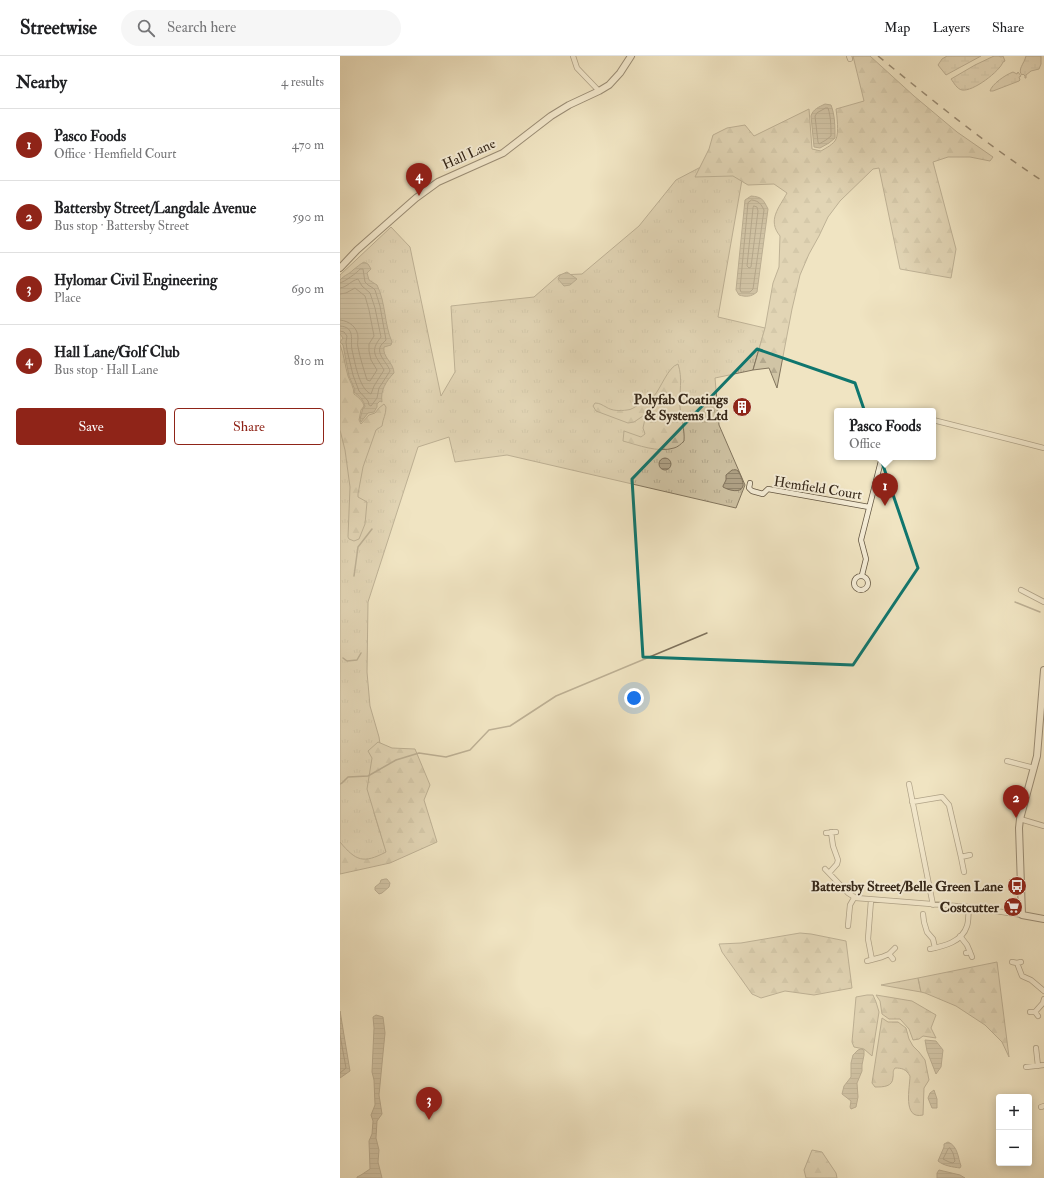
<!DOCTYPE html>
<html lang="en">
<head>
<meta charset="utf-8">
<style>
  body { margin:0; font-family:"IM FELL Double Pica",serif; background:#f6f6f6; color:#202124 }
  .controls { position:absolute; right:12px; bottom:12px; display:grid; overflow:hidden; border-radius:4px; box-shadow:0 2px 10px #0003 }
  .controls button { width:36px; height:36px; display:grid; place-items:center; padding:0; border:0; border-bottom:1px solid #e0e0e0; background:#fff; color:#202124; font:20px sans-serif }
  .you { position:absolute; left:294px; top:642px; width:14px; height:14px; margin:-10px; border:3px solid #fff; border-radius:50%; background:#1a73e8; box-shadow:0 0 0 6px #1a73e833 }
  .badge { display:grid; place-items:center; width:26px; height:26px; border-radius:50%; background:#8f2418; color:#fff; font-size:13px; font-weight:700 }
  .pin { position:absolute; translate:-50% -33px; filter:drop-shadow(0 1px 2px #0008) }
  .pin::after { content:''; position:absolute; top:21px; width:14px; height:12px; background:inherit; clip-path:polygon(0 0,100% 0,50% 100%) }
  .popup { position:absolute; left:494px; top:352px; width:102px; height:52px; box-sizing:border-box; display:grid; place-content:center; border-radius:4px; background:#fff; filter:drop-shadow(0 1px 3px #0005); font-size:13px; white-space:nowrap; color:#757577 }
  .popup b { font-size:15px; color:#202124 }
  .popup::after { content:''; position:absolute; left:50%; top:100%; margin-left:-8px; border:8px solid transparent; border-top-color:#fff }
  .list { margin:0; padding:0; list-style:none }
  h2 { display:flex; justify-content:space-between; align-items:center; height:52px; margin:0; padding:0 16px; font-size:17px }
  h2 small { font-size:13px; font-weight:400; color:#757577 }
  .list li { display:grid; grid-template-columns:26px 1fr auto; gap:12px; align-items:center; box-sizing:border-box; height:72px; padding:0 16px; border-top:1px solid #e0e0e0 }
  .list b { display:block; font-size:15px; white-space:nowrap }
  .list p { margin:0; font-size:13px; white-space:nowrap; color:#757577 }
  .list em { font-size:13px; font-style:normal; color:#757577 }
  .actions { display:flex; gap:8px; padding:12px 16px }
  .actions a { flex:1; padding:9px 0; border:1px solid #8f2418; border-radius:4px; text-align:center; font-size:14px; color:#8f2418 }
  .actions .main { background:#8f2418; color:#fff }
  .icon { flex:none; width:22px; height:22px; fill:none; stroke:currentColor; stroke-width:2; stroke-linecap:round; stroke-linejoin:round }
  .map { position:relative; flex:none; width:704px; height:1122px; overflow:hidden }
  header { display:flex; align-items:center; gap:24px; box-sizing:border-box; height:56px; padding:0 20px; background:#fff; border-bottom:1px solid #e0e0e0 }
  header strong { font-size:19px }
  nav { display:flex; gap:22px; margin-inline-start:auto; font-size:14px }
  .search { width:280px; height:36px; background:#f6f6f6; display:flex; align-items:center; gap:10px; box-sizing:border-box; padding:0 14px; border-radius:22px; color:#757577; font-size:15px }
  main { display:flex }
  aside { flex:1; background:#fff }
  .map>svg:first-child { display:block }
  .grass { fill:url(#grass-tufts); stroke:#82755e }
  .forest { fill:url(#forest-firs); stroke:#82755e }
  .wetland { fill:url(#wetland-marsh); stroke:#82755e }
  .water { fill:url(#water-rules); stroke:#7e715b }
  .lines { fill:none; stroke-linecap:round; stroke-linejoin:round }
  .shore { stroke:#726450; stroke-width:1 }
  .stream { stroke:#7e715b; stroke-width:1.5 }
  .street-casing { stroke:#635642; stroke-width:6 }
  .secondary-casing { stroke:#342618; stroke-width:8 }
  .street { stroke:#f5edd7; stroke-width:4.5 }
  .secondary { stroke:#f5edd7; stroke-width:6 }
  .rail { stroke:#342618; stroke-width:1.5; stroke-dasharray:7 7; stroke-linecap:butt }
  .marked { fill:none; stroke:#0f766e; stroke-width:3; stroke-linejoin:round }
  .labels { text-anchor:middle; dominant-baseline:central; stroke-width:4; stroke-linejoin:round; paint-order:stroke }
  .street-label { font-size:14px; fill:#342618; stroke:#f5edd7 }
  .poi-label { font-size:14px; font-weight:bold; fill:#342618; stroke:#f5edd7; text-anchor:end }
</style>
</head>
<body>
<header>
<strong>Streetwise</strong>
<div class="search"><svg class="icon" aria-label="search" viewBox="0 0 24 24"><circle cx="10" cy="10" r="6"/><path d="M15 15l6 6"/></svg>Search here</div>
<nav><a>Map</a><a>Layers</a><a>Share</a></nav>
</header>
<main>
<aside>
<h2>Nearby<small>4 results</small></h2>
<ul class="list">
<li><span class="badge">1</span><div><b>Pasco Foods</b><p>Office · Hemfield Court</p></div><em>470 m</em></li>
<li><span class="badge">2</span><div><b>Battersby Street/Langdale Avenue</b><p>Bus stop · Battersby Street</p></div><em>590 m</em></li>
<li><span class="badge">3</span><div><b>Hylomar Civil Engineering</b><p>Place</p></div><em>690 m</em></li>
<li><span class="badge">4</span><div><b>Hall Lane/Golf Club</b><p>Bus stop · Hall Lane</p></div><em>810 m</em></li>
</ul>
<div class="actions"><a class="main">Save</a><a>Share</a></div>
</aside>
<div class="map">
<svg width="704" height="1122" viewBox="0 0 704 1122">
  <defs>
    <pattern id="grass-tufts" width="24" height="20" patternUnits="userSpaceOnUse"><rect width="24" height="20" fill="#d0c4a5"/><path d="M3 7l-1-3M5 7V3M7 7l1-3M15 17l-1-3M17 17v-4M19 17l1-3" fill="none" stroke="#b3a88d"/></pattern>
    <pattern id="forest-firs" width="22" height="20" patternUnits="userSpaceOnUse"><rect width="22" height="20" fill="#d0c4a5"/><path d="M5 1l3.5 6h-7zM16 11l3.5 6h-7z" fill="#b3a88d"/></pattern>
    <pattern id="wetland-marsh" width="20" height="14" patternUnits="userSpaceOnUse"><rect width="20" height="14" fill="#d0c4a5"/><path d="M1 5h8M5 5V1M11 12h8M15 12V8" fill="none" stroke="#b3a88d"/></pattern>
    <pattern id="water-rules" width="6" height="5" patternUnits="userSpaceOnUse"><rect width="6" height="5" fill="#b0a388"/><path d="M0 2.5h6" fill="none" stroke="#90856e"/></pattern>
  </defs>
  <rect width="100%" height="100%" fill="#f0e4c2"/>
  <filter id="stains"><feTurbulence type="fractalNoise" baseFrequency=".005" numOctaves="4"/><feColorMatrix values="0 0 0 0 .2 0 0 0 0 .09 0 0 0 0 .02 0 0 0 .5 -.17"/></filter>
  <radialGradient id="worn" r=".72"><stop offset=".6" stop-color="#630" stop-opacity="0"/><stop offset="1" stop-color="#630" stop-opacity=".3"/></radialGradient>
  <path class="grass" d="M376 103 403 118 378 261 425 272 413 314 375 322 379 369 405 429 396 452 167 399 115 406 109 381 78 391 28 546 27 616 30 650 39 681 44 715 34 757 48 801 0 813V219L51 171 70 191 101 340 115 316 111 250 194 241 219 219 242 218 299 170 336 124Z
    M578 922 581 936 541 929Z"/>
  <path class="forest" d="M513 0H530L574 40 617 76 653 101 650 105 630 101H608L593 106 616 193 611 222 560 213 539 112 533 113 500 145 488 161 479 180 469 198 460 219 452 253 437 332 429 312 413 314 425 272 433 227 439 211 440 180C427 164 439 152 447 137L434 128 408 129 393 120 355 121 369 93 373 79 387 72 405 69 414 80 469 53 472 93 481 95C486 92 494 88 496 83 499 77 497 60 496 53L524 45Z
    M0 289C4 298 5 310 8 320 10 326 14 331 14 338 18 341 23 345 24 350L21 354 19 364 21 368 29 359 35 357 39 352 44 348 46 351C46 359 43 362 42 370L36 374 23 411 18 438V441L27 446 25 468 19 483 14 485 9 483 8 481 10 431 5 394 0 374Z
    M338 308C343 322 339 337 340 351 341 363 345 374 344 385 341 388 338 391 334 392 318 397 298 389 283 385L284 375 301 381 305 378 303 372 306 358 294 366 288 367 256 355 253 350 255 347C260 347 262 349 266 351 272 355 280 355 287 354 291 354 295 351 298 349 304 346 310 345 314 340 321 332 328 311 338 308Z
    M38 686 52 692 75 693 90 729 84 744 97 786 50 807 0 818V786C16 805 23 808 46 796L27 733 32 702 28 695Z
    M460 877 471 878 506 885 512 932 474 939 445 935 421 942 412 938 382 896 379 888 401 887Z
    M657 906 669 1001 662 986 645 969 616 950 585 937 581 936 578 922Z
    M527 939H533L536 946 539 956 532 1000 524 993 514 991 512 986 516 941Z
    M536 939 572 945 596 959 591 972 596 982 583 980 579 983 573 984 569 973 560 963H549L542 958 540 945Z
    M542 962 548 966H558L566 972 569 983 573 990 579 996 585 1004 589 1024 584 1032 583 1059C562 1064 570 1031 570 1020 566 1013 562 1012 555 1012 552 1016 554 1017 553 1021 553 1031 543 1031 535 1031L532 1027Z
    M472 1094 482 1096 496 1117 497 1122H466L464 1114Z"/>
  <path class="wetland" d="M607 0H641L606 19 598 9 602 3Z
    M654 0H659L661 1 663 0 665 5 663 6C660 15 633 36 622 34 617 33 614 27 611 23L635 9Z
    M686 0H701V8L699 13 691 15 686 19V22H685V20L683 18 682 19C677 14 684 8 686 0Z
    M673 16 677 18 678 16 681 20 679 21 680 24 679 25 653 35H650C652 28 665 19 673 16Z"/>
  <path class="water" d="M485 48 491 49C495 59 495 71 495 82L489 87 480 92 474 91 471 60C473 53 479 51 485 48Z
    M411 140C422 141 423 143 428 153L417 236C411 241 406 241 399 239L396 234 405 144Z
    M24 206 28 208 31 213 27 217 29 224 37 229C46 247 44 268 52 286L51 289 44 291C42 301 54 307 54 317 46 325 40 335 42 346L40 345 37 348V351L34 356 28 357 21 366 20 363 23 352 25 351C24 344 19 340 14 336L15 334 9 320 3 289 0 286 3 282 0 278V224C6 218 8 219 13 214 17 211 20 208 24 206Z
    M227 216 237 223 230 229 224 230 218 223 220 219Z
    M319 408a6 6 0 1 1 12 0a6 6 0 1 1-12 0Z
    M392 414C394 414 396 413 398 415 400 417 404 427 403 430 401 438 388 434 383 431V430L386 424V419Z
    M45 823H47L50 827 49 831 42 837 39 838 35 834V831L40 827 41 824Z
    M0 955 10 1015 0 1022Z
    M36 959 43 961 45 977 39 1039 42 1058 37 1065 36 1082 39 1094 38 1106 42 1122H17V1121L21 1119 30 1113 29 1085 32 1078 33 1065 31 1059 35 1049 34 1024 32 1016 34 972 33 961Z
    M585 984 596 985 603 994 601 1011 596 1018 587 995Z
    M521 993 524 994V999L522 1009V1015L517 1027 518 1041 516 1051 511 1053 510 1051 511 1045 502 1038 504 1030 511 1021V1007L513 999 518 994Z
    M594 1034 597 1043V1052H592L588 1042 590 1037Z
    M608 1086C618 1090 618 1102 621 1110L620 1112C613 1111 604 1110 598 1105L604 1091V1088Z
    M599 1114 620 1119 625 1122H597V1117Z"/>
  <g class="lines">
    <path class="shore" d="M486 52H488C491 61 491 71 491 80L486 84 479 88 478 86 475 60 477 57Z
      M412 144C419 145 421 148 424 154L413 233 410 236H401L400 233 408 147Z
      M414 150 417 151 418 155 411 211 409 212 407 210 413 152Z
      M0 227C4 226 17 217 20 213H23L25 226 28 229 33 232 35 234 40 250 46 284C45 285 43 287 42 288 34 297 48 307 50 315L39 332 37 342 31 350 29 349 28 345 19 335 13 319 7 294 6 286 7 280 4 276 0 275
      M0 232C8 231 10 225 18 223L22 230 30 237 35 252 41 281C29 296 36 300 44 314L34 330 31 338C19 333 15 306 12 294 10 284 16 271 0 270
      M0 238 6 237 15 232 25 240 29 254 34 280 29 288V295L31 304 37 314 30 325 27 324C24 314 20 302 18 291 17 288 18 285 18 282 18 272 10 265 0 264
      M0 979 6 1012 0 1017
      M610 1092 613 1097 615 1105 613 1107 609 1106 603 1103 608 1093Z"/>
    <path class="stream" d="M14 520 18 491 32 473
      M675 546 700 556
      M3 602 7 605 17 604 21 597
      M0 728 2 727 8 721 28 720 56 704 79 697 106 701 130 694 149 674 170 670 216 640 367 577"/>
    <defs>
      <path id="street" d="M233 0 237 12 259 35
        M509 0 510 3
        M593 364 704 392
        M410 427 409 432 412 435 423 438 428 433 529 451
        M522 519 526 503 521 484 542 401
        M514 527a7 7 0 1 1 14 0a7 7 0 1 1-14 0Z
        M681 534 704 546
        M667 705 694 712
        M569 728 593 849
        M572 746 602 741 609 749 621 801
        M680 763 704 770
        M486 777 496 776
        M485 813 508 837 516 842 629 851 682 859
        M624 816 621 801 630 799
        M489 817 497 808 498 804 493 790 491 776
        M531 844 528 883 532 904
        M583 858 584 866 587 876 593 883 595 892
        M508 870 510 849 514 842
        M620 880 627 889 630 896
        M590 893C604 890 622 886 627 870 629 864 628 857 629 851
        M626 897 630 896 632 901
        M553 903 549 898 555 892
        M527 905 542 901 549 898
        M672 906 677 907 681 906
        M677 907 682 920 691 924 704 935
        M690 956H695L698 960
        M695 956 703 947 704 943
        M696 992 698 1010
        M686 1011 704 1009
        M701 1051 704 1050"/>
      <path id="secondary" d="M0 212 17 194 51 164 76 142 98 126 163 97 211 60 229 49 259 35 269 29 280 17 291 0
        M704 614 697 700 680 763 679 772 682 859 704 863"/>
    </defs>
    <use href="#street" class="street-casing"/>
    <use href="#secondary" class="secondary-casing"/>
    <use href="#street" class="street"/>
    <use href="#secondary" class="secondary"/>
    <path class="rail" d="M538 0C592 44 646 88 704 126"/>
  </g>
  <path d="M0 0H704V1122H0ZM417 293 515 327 578 512 513 609 303 601 292 423Z" fill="#f0e4c2" fill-opacity=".55" fill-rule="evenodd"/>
  <path class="marked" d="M417 293 515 327 578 512 513 609 303 601 292 423Z"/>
  <defs>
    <symbol id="building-disc" viewBox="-11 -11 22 22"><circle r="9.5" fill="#8f2418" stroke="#f5edd7"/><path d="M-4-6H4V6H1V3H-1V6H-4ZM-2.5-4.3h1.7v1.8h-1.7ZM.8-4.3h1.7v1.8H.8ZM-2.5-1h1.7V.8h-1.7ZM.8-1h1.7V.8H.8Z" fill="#fff"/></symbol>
    <symbol id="bus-disc" viewBox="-11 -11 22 22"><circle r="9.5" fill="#8f2418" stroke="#f5edd7"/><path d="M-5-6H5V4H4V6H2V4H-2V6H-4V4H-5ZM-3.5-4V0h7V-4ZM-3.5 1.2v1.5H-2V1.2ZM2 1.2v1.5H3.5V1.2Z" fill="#fff"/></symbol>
    <symbol id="supermarket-disc" viewBox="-11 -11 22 22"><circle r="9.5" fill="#8f2418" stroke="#f5edd7"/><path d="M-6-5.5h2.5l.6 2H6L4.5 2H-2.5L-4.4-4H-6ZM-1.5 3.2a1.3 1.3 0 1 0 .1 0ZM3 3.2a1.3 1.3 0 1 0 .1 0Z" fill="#fff"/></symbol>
  </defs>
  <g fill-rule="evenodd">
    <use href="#building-disc" x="391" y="340" width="22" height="22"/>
    <use href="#bus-disc" x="666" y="819" width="22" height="22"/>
    <use href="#supermarket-disc" x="662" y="840" width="22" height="22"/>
  </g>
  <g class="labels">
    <g class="street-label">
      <text transform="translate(129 98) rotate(-24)">Hall Lane</text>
      <text transform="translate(478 432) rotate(9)">Hemfield Court</text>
    </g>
    <g class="poi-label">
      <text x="388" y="343">Polyfab Coatings<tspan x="388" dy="16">&amp; Systems Ltd</tspan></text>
      <text x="663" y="830">Battersby Street/Belle Green Lane</text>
      <text x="659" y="851">Costcutter</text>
    </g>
  </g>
  <rect width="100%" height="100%" filter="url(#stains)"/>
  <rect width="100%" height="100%" fill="url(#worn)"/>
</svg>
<div class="controls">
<button>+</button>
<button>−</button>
</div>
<div class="you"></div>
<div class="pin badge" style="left:545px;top:450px">1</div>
<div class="popup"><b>Pasco Foods</b>Office</div>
<div class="pin badge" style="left:676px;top:762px">2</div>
<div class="pin badge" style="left:89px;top:1064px">3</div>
<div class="pin badge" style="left:79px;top:140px">4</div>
</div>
</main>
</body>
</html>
